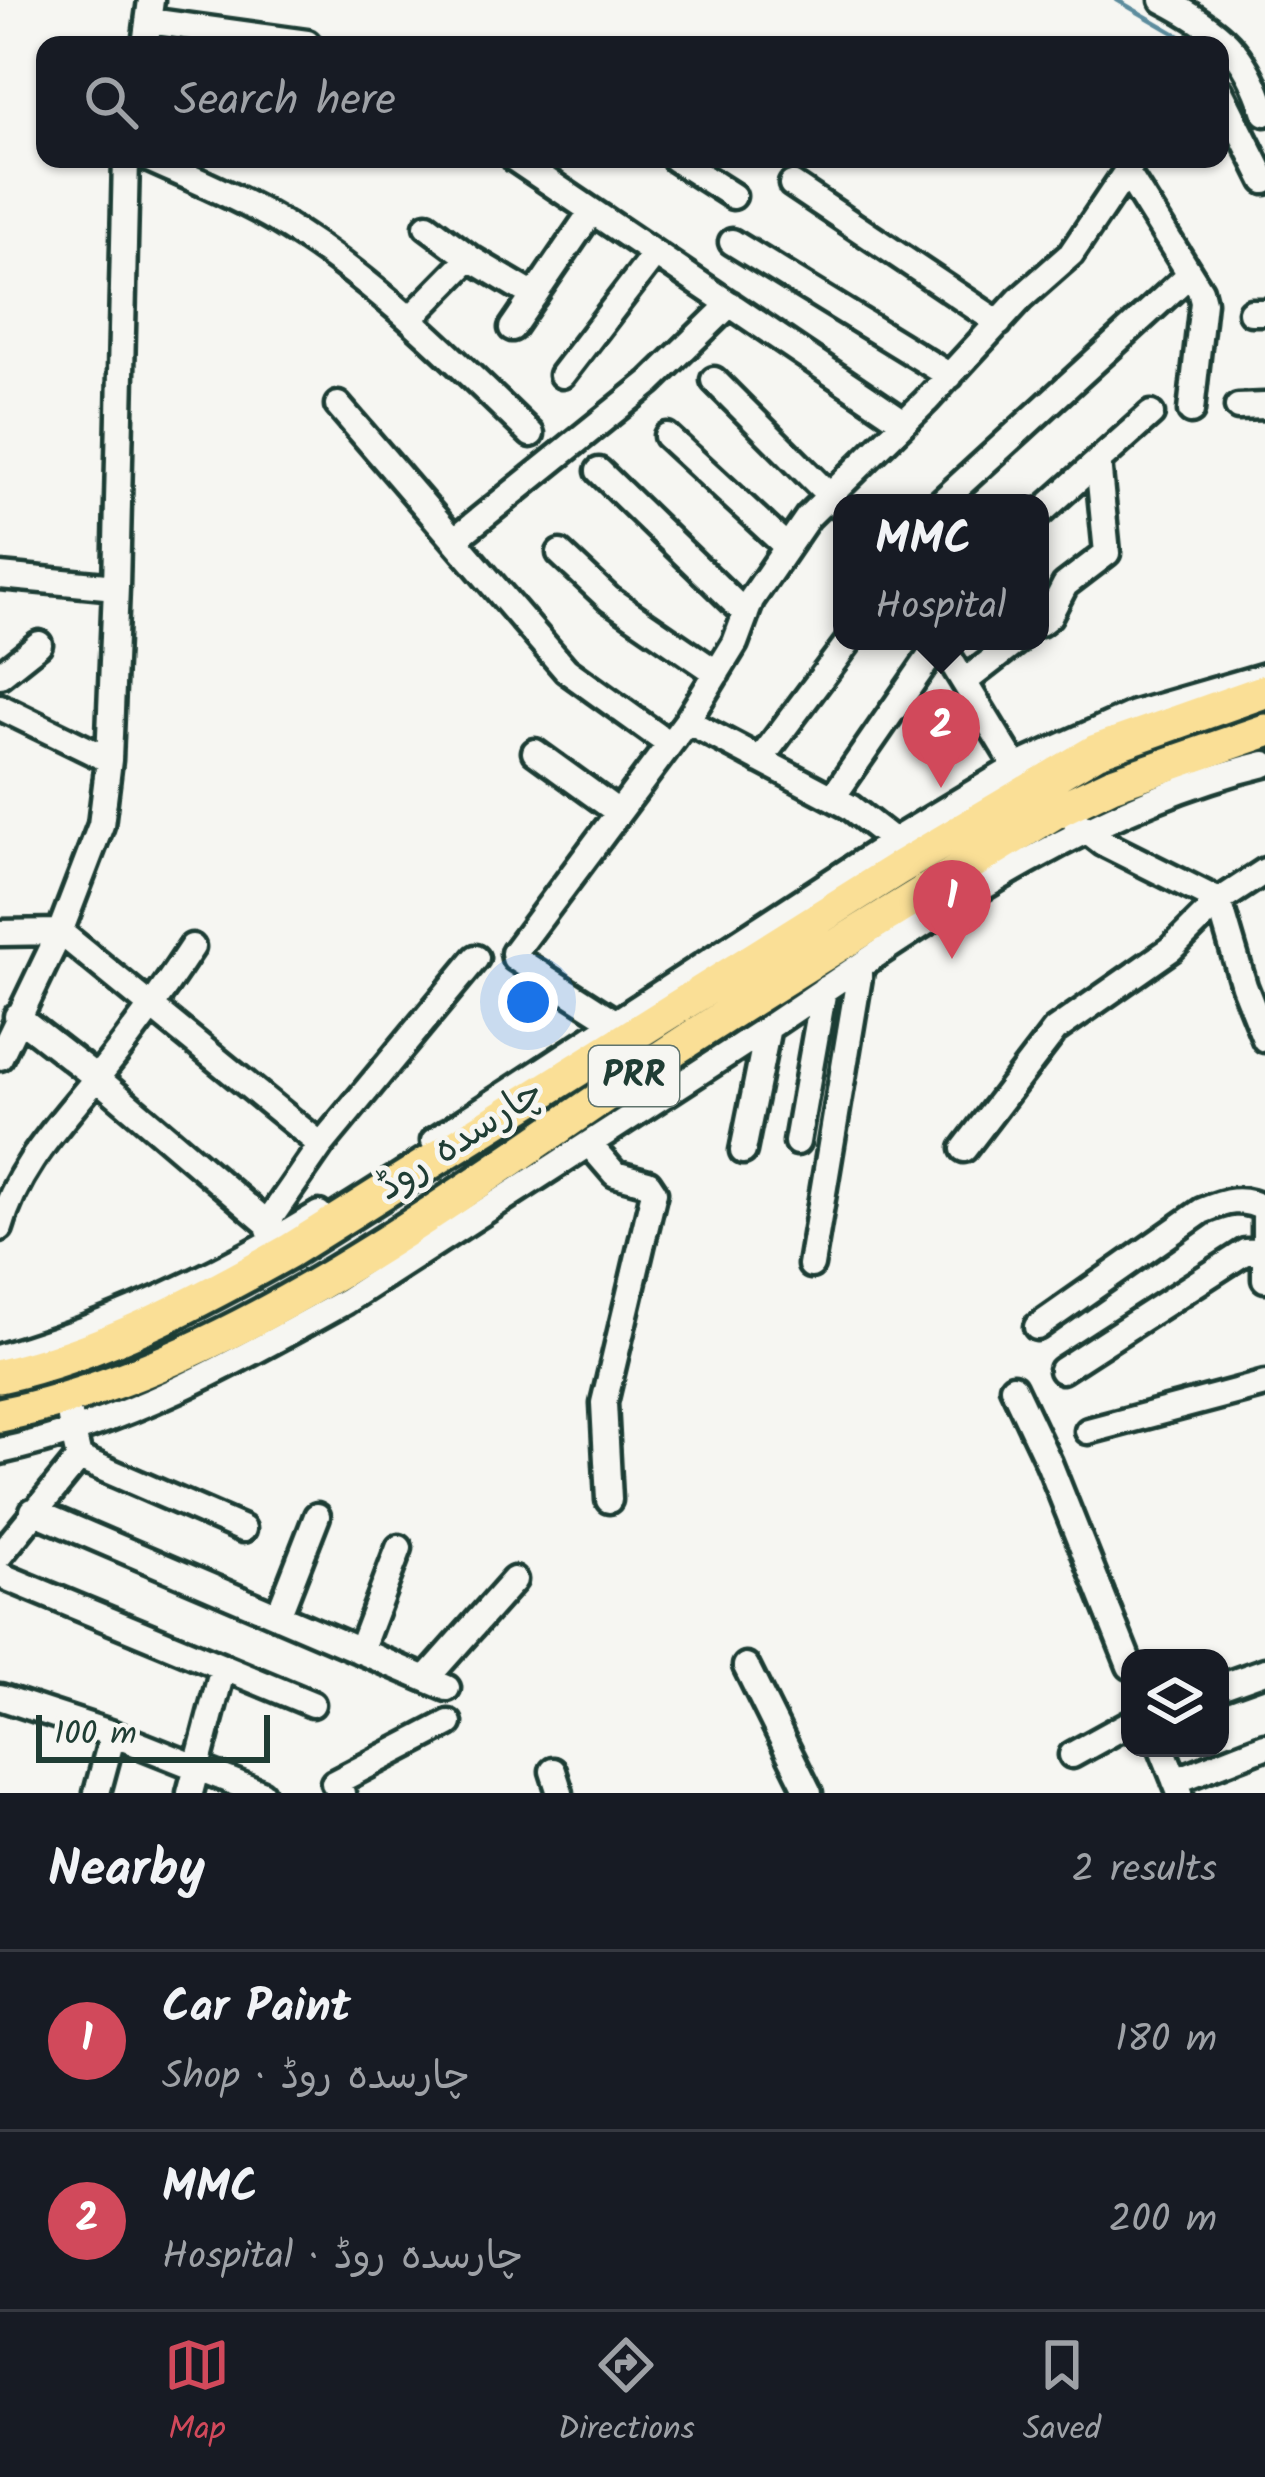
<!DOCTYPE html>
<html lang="en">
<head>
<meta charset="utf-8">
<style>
  body { margin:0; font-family:Kalam,"Playpen Sans Arabic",sans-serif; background:#20242c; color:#f1f3f6 }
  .controls { position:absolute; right:36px; bottom:36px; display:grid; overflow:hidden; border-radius:24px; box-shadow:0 3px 9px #0004 }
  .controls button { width:108px; height:108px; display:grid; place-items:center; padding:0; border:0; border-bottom:3px solid #363941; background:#171b24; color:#f1f3f6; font:60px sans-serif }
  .scale { position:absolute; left:36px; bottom:30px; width:234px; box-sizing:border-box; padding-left:12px; border:6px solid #1f3d34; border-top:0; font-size:33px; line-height:42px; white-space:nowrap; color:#1f3d34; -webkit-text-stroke:9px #f6f6f2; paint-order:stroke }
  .you { position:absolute; left:528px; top:1002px; width:42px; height:42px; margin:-30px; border:9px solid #fff; border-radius:50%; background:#1a73e8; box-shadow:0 0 0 18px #1a73e833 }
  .badge { display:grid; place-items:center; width:78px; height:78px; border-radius:50%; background:#d1495b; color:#fff; font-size:39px; font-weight:700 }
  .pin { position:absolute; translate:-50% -99px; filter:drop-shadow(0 3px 6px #0008) }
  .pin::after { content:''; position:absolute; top:63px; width:42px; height:36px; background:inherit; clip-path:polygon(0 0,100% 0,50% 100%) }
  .popup { position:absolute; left:833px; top:494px; width:216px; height:156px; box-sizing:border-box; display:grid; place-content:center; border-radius:24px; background:#171b24; filter:drop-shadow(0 3px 9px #0005); font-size:39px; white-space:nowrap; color:#9ea1a6 }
  .popup b { font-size:45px; color:#f1f3f6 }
  .popup::after { content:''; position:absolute; left:50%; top:100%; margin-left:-24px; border:24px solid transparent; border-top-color:#171b24 }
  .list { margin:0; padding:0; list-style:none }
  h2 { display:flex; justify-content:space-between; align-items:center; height:156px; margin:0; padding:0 48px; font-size:51px }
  h2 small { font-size:39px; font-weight:400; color:#9ea1a6 }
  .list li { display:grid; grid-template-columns:78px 1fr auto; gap:36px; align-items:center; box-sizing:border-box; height:180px; padding:0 48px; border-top:3px solid #363941 }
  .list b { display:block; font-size:45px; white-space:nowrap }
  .list p { margin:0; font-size:39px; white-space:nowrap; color:#9ea1a6 }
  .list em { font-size:39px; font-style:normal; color:#9ea1a6 }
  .icon { flex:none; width:66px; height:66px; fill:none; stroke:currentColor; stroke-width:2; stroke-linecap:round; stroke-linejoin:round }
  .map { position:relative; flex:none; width:1265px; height:1793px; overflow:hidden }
  .search { position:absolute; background:#171b24; box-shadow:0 3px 9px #0004; left:36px; right:36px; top:36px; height:132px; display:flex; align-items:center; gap:30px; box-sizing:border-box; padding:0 42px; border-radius:24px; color:#9ea1a6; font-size:45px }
  .sheet { height:516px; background:#171b24 }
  nav { display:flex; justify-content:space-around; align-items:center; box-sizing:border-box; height:168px; border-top:3px solid #363941; background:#171b24; font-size:33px; color:#9ea1a6 }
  nav a { display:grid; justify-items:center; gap:6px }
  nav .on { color:#d1495b }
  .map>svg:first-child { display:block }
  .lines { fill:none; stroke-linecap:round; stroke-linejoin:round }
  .stream { stroke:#5b8c9d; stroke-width:4.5 }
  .minor-casing { stroke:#1f3d34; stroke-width:33 }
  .highway-casing { stroke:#1f3d34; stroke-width:42 }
  .minor { stroke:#f6f6f2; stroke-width:24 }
  .highway { stroke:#fadf96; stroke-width:33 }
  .labels { text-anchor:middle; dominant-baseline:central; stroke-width:10; stroke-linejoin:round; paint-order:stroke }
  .shield { fill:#f6f6f2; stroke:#60746d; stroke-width:3 }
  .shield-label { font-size:36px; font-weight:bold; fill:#1f3d34 }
  .street-label { font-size:39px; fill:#1f3d34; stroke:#f6f6f2 }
</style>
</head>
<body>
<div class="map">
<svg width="1265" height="1793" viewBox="0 0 1265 1793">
  <rect width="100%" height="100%" fill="#f6f6f2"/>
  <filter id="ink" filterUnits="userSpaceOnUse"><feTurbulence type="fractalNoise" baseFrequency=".00833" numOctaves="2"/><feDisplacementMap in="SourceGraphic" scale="24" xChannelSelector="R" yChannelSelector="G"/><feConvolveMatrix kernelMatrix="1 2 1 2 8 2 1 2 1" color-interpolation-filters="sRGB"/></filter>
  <g filter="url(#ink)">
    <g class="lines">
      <path class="stream" d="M1117 0 1195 45
        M1220 71 1233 86 1265 149"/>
      <defs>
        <path id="minor" d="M1163 0C1219 29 1246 52 1265 113
          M149 21 307 43
          M145 45 151 0
          M1220 91 1265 181
          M149 159C191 178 235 196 275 219 372 276 451 357 531 434
          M515 159 904 422
          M675 159 733 196
          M1127 173 1200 290 1203 302 1191 411
          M792 184 999 323
          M427 226 470 258 534 296
          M732 242 950 376
          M1251 312H1265
          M410 319 470 258
          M512 328 592 211
          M562 375 655 254
          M714 380 842 508
          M338 405 566 670 669 744
          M1238 407 1265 406
          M667 436 787 547
          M599 471 746 614
          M940 503 1190 274
          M1040 513 1151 414
          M454 540 650 382 730 304
          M560 553 609 599 717 673
          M0 576 116 587
          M1040 623 1049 616 1065 585 1107 553 1098 461
          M939 641 1022 777
          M0 675 39 644
          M964 682 1017 641
          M0 707 109 760
          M687 721 850 807 904 849
          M535 752 618 812
          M760 760 849 641
          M833 797 940 642
          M1076 822 1103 843 1219 901 1244 986 1265 1039
          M0 933 60 932 321 1145
          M17 1016 97 1078 267 1223 273 1240
          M615 1022 515 958 514 953 687 721 735 643 751 600 808 517 926 401 1020 299 1071 254 1135 159
          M0 1057 60 932 101 825 109 760 116 587 126 159
          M434 1141 894 841 1016 767 1134 714 1265 676
          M797 1142 824 989
          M590 1145 615 1174 648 1183 654 1192 604 1403 609 1500
          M964 1149 1055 1030 1171 949 1219 901 1265 871
          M743 1151 768 1027
          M1265 1219V1279
          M267 1223 321 1145 476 958
          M0 1228C17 1166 61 1123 100 1074 133 1033 163 991 192 947
          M811 1265 861 965
          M1037 1327 1202 1211C1226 1201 1241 1196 1265 1209
          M0 1357C114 1324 218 1276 319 1214
          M1062 1370 1245 1252 1263 1251
          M1013 1387 1049 1463 1130 1666
          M1088 1431 1265 1384
          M0 1451C123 1425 237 1362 346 1301 485 1212 623 1123 760 1033 914 930 1083 807 1265 764
          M79 1458 243 1529
          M33 1511 447 1688
          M0 1555 79 1458 70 1418
          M0 1575 312 1704
          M278 1616 317 1516
          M360 1651 399 1548
          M746 1666 809 1793
          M426 1679 514 1580
          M1220 1687 1265 1671
          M0 1697 113 1734 261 1793
          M1162 1748 1180 1793
          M1072 1755 1130 1723
          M553 1771 560 1793
          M1175 1781 1265 1746
          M97 1793 113 1734
          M190 1793 223 1668
          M342 1793 334 1783 449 1723"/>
        <path id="highway" d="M0 1376C103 1353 198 1302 289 1251L897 869 1096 751 1265 691
          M0 1415C241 1367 471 1182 674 1049 801 966 931 888 1060 809L1112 784 1265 731"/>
      </defs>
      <use href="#minor" class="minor-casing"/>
      <use href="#highway" class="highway-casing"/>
      <use href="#minor" class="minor"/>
      <use href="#highway" class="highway"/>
    </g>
  </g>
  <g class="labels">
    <rect class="shield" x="589" y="1046" width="90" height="60" rx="9"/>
    <g class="shield-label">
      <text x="634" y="1076">PRR</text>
    </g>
    <g class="street-label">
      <text transform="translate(461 1141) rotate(-33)">چارسدہ روڈ</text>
    </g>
  </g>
</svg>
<div class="controls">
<button><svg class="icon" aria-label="layers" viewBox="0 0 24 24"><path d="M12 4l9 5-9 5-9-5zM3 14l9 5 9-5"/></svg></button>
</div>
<div class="scale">100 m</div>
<div class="you"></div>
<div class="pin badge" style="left:952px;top:959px">1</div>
<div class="pin badge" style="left:941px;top:788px">2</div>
<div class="popup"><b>MMC</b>Hospital</div>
<div class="search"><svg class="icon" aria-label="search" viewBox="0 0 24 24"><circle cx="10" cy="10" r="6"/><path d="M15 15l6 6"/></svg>Search here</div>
</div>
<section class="sheet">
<h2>Nearby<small>2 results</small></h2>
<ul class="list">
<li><span class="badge">1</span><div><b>Car Paint</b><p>Shop · چارسدہ روڈ</p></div><em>180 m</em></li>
<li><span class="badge">2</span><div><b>MMC</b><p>Hospital · چارسدہ روڈ</p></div><em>200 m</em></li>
</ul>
</section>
<nav>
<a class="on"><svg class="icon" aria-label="map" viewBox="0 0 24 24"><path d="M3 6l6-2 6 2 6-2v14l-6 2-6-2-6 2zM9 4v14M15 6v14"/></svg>Map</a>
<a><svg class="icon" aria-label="directions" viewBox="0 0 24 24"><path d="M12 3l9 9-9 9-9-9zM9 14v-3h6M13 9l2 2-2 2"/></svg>Directions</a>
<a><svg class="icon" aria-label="saved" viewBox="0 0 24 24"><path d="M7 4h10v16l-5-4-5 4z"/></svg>Saved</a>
</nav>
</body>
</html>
